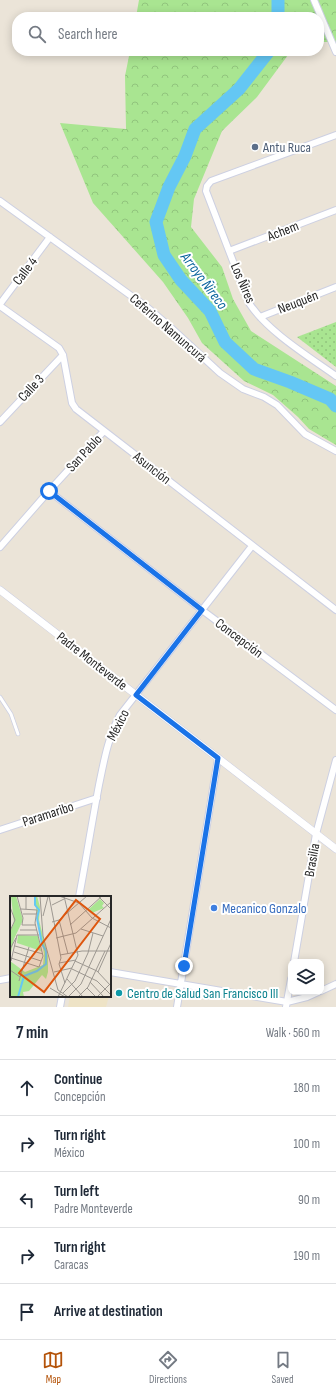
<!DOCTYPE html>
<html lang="en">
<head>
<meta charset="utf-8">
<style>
  body { margin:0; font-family:"Sofia Sans Condensed",sans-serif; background:#f2f2f3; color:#1f2937 }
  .controls { position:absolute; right:12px; bottom:12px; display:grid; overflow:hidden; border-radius:8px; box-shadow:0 2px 10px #0003 }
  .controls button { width:36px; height:36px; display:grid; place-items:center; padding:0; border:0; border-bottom:1px solid #e0e1e3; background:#fff; color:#1f2937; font:20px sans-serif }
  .stop { position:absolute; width:12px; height:12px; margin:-9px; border:3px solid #1a73e8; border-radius:50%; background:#fff }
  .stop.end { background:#1a73e8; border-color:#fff; box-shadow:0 1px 4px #0008 }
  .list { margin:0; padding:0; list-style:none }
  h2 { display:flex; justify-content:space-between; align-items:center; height:52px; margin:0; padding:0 16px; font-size:17px }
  h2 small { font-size:13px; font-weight:400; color:#747a83 }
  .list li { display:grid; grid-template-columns:26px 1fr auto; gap:12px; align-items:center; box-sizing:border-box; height:56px; padding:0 16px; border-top:1px solid #e0e1e3 }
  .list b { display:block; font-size:15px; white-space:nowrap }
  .list p { margin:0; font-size:13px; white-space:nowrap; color:#747a83 }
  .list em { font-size:13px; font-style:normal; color:#747a83 }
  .icon { flex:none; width:22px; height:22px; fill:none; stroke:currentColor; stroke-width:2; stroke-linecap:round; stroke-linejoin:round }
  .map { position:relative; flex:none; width:336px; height:1007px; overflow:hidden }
  .search { position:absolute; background:#fff; box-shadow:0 2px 10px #0003; left:12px; right:12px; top:12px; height:44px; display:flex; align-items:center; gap:10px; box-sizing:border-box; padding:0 14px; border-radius:16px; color:#747a83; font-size:15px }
  .sheet { height:332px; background:#fff }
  nav { display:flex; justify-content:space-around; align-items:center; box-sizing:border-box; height:56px; border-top:1px solid #e0e1e3; background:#fff; font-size:11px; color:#747a83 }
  nav a { display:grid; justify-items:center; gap:2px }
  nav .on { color:#b45309 }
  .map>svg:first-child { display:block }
  .education { fill:#eee3c6 }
  .grass { fill:url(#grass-dots) }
  .forest { fill:url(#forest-crowns) }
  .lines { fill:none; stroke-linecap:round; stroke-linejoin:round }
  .river { stroke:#64c7f4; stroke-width:13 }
  .service-casing { stroke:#cdd0e2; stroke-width:4.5 }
  .minor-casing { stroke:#cdd0e2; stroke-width:8 }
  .tertiary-casing { stroke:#cdd0e2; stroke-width:8 }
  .service { stroke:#fff; stroke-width:3 }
  .minor { stroke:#fff; stroke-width:6 }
  .tertiary { stroke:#fff; stroke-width:7 }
  .route { stroke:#1a73e8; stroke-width:5 }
  .service-dot { fill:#5c6f8a; stroke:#fff; stroke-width:1.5 }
  .shop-dot { fill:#3f7fe0; stroke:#fff; stroke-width:1.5 }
  .culture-dot { fill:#0f9aa8; stroke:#fff; stroke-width:1.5 }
  .labels { text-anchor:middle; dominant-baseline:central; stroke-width:4; stroke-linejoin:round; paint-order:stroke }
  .service-label { font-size:14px; fill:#4e5e75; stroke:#fff; text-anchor:start }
  .street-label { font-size:14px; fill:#272727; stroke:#fff }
  .shop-label { font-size:14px; fill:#366cbe; stroke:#fff; text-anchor:start }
  .culture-label { font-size:14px; fill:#0d838f; stroke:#fff; text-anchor:start }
  .water-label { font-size:15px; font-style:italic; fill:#07629c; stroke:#fff }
  .inset-river { fill:none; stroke:#64c7f4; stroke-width:2 }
  .inset-road { fill:none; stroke:#9d9891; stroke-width:1 }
  .view { fill:#de560d; fill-opacity:0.15; stroke:#de560d; stroke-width:2 }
  .inset-edge { fill:none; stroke:#272727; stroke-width:2 }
</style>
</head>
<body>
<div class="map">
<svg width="336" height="1007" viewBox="0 0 336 1007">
  <defs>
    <pattern id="grass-dots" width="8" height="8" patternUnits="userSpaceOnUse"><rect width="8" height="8" fill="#a9e591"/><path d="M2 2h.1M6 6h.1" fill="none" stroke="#91c47d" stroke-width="1.8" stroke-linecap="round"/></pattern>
    <pattern id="forest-crowns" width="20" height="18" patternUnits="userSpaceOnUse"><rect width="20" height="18" fill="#a9e591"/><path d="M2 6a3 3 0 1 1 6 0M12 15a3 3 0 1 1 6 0" fill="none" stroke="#91c47d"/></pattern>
  </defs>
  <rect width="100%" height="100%" fill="#ebe4d8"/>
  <path class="education" d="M70 996H109L106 1007H68Z"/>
  <path class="grass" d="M336 322V367L297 337Z"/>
  <path class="forest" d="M139 0H336V42H319V17H136Z
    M130 51H291L257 97 222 131 194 199 191 227 222 267 233 299 251 331 336 386V445L309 429 298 417 273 395 244 381 202 343 188 318 163 282 93 203 60 123 126 129 125 76Z"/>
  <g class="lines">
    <path class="river" d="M278 17V0
      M269 51 239 89 195 129 185 156 169 187 156 222 164 255 181 280 210 311 225 342 254 369 290 382 330 399 336 406"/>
    <defs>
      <path id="service" d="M0 697 11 714 18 734"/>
      <path id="minor" d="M314 0 336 52
        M336 135 211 181 207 186 206 191 249 303C267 331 308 356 336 376
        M0 201 148 308 168 325 220 373 243 389 264 397 277 405 305 434 336 451
        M229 251 336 210
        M0 304 50 237
        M0 306 59 348 63 355 72 403 76 409 336 610
        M260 317 336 287
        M0 422 63 355
        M49 491 202 610 336 710
        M0 547 49 491 104 431
        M0 830 97 798
        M79 897C86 860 92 822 99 785 104 761 108 737 120 715L252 546
        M294 962 316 834 336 760
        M110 972 287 1002 307 997 318 992
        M0 980 11 978
        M321 991 336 984
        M60 1007 62 996
        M177 1007 218 758
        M286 1007 291 979"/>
      <path id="tertiary" d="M0 590 336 849"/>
    </defs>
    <use href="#service" class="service-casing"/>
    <use href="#minor" class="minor-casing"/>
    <use href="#tertiary" class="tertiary-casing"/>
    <use href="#service" class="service"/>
    <use href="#minor" class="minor"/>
    <use href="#tertiary" class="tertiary"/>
  </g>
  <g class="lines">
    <path class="route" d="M49 491 202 610 136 695 218 758 184 966"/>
  </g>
  <circle class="service-dot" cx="255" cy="147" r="4"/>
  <circle class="shop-dot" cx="214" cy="908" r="4"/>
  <circle class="culture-dot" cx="119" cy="993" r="4"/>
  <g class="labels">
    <g class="service-label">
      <text x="263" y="147">Antu Ruca</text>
    </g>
    <g class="street-label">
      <text transform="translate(283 231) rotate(-21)">Achem</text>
      <text transform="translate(25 271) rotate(-53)">Calle 4</text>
      <text transform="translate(243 283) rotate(67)">Los Ñires</text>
      <text transform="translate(298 302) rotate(-21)">Neuquén</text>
      <text transform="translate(168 328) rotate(41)">Ceferino Namuncurá</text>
      <text transform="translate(31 388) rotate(-47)">Calle 3</text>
      <text transform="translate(84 453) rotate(-47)">San Pablo</text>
      <text transform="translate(152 468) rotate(38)">Asunción</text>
      <text transform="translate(239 638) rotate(37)">Concepción</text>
      <text transform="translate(92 661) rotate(38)">Padre Monteverde</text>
      <text transform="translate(118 725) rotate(-63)">México</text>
      <text transform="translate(48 814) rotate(-18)">Paramaribo</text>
      <text transform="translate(312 860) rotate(-80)">Brasilia</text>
    </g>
    <g class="shop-label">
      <text x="222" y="908">Mecanico Gonzalo</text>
    </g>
    <g class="culture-label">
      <text x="127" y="993">Centro de Salud San Francisco III</text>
    </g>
    <g class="water-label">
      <text transform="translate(204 281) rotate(53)">Arroyo Ñireco</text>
    </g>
  </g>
  <g transform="translate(10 896)">
    <rect width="101" height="101" fill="#ebe4d8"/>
    <path d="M8 39 28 40 31 55 7 47Z" fill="#a9e591"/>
    <path d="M1 0H6L13 24 4 43 0 61V36L4 27ZM24 0H27L30 11 29 24 38 60V76L36 83 32 79 19 95 13 96 14 101H0V65L15 76 33 69 34 58Z" fill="#a9e591"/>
    <path d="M90 3 94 7 92 10 94 12 82 17 79 13Z" fill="#a9e591"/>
    <path class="inset-river" d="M8 101 14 80 27 75 36 68V55L32 48 27 22 29 14 25 9V0"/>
    <path class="inset-road" d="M7 0 13 22 12 29H26M30 0 33 40 48 94 58 101M39 0 51 62 49 68 55 87M49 0 69 7 82 22 101 32M88 0 101 13M42 9 54 3M0 11 5 24 0 35M16 13V0M13 18H26M33 20 38 1M49 24 58 58M42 26 49 24 77 0M60 29 92 0M71 33 93 40M10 34H27M46 42 66 37 101 6M5 50 33 58M0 53 6 42M4 56 31 65M50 59 72 55H101M1 62 29 71 33 60 25 27 27 14 11 13M1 65 7 39H29M65 65 87 75 101 90M49 67 66 64M62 73 87 85 101 99M0 74 10 81M44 76 62 72M88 76 101 47M57 83 73 101M9 85 19 51M80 86 94 101M40 92 55 101M77 92 86 101M53 97 65 85 78 57 83 37M48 101 68 59 54 0M58 101 71 88 101 23M68 101 78 91 95 55M87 101 101 87"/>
    <path class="view" d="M66 4 90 23 34 96 9 77Z"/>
    <rect width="101" height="101" class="inset-edge"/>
  </g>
</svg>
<div class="controls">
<button><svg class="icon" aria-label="layers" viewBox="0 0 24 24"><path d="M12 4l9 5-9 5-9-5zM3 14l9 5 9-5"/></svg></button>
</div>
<div class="stop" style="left:49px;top:491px"></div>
<div class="stop end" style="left:184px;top:966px"></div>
<div class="search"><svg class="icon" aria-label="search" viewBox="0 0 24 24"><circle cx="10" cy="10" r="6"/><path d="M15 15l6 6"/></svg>Search here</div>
</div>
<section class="sheet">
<h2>7 min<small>Walk · 560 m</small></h2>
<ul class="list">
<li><svg class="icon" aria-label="ahead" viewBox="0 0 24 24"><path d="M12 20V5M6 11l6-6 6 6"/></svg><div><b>Continue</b><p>Concepción</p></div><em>180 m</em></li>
<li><svg class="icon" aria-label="right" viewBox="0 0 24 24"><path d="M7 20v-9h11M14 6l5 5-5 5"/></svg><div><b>Turn right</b><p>México</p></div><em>100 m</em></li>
<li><svg class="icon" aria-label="left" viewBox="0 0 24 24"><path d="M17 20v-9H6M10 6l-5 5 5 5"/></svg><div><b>Turn left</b><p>Padre Monteverde</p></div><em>90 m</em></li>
<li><svg class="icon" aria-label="right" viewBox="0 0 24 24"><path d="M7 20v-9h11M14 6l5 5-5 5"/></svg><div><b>Turn right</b><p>Caracas</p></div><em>190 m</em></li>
<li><svg class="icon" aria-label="arrive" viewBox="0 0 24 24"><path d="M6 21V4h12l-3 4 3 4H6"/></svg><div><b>Arrive at destination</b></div></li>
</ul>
</section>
<nav>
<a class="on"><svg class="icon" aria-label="map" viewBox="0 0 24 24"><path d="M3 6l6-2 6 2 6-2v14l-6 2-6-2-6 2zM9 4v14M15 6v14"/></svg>Map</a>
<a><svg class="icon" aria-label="directions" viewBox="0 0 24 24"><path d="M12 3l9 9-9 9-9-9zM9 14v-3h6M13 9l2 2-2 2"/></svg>Directions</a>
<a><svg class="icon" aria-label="saved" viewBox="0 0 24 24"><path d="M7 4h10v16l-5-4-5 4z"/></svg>Saved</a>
</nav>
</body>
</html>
